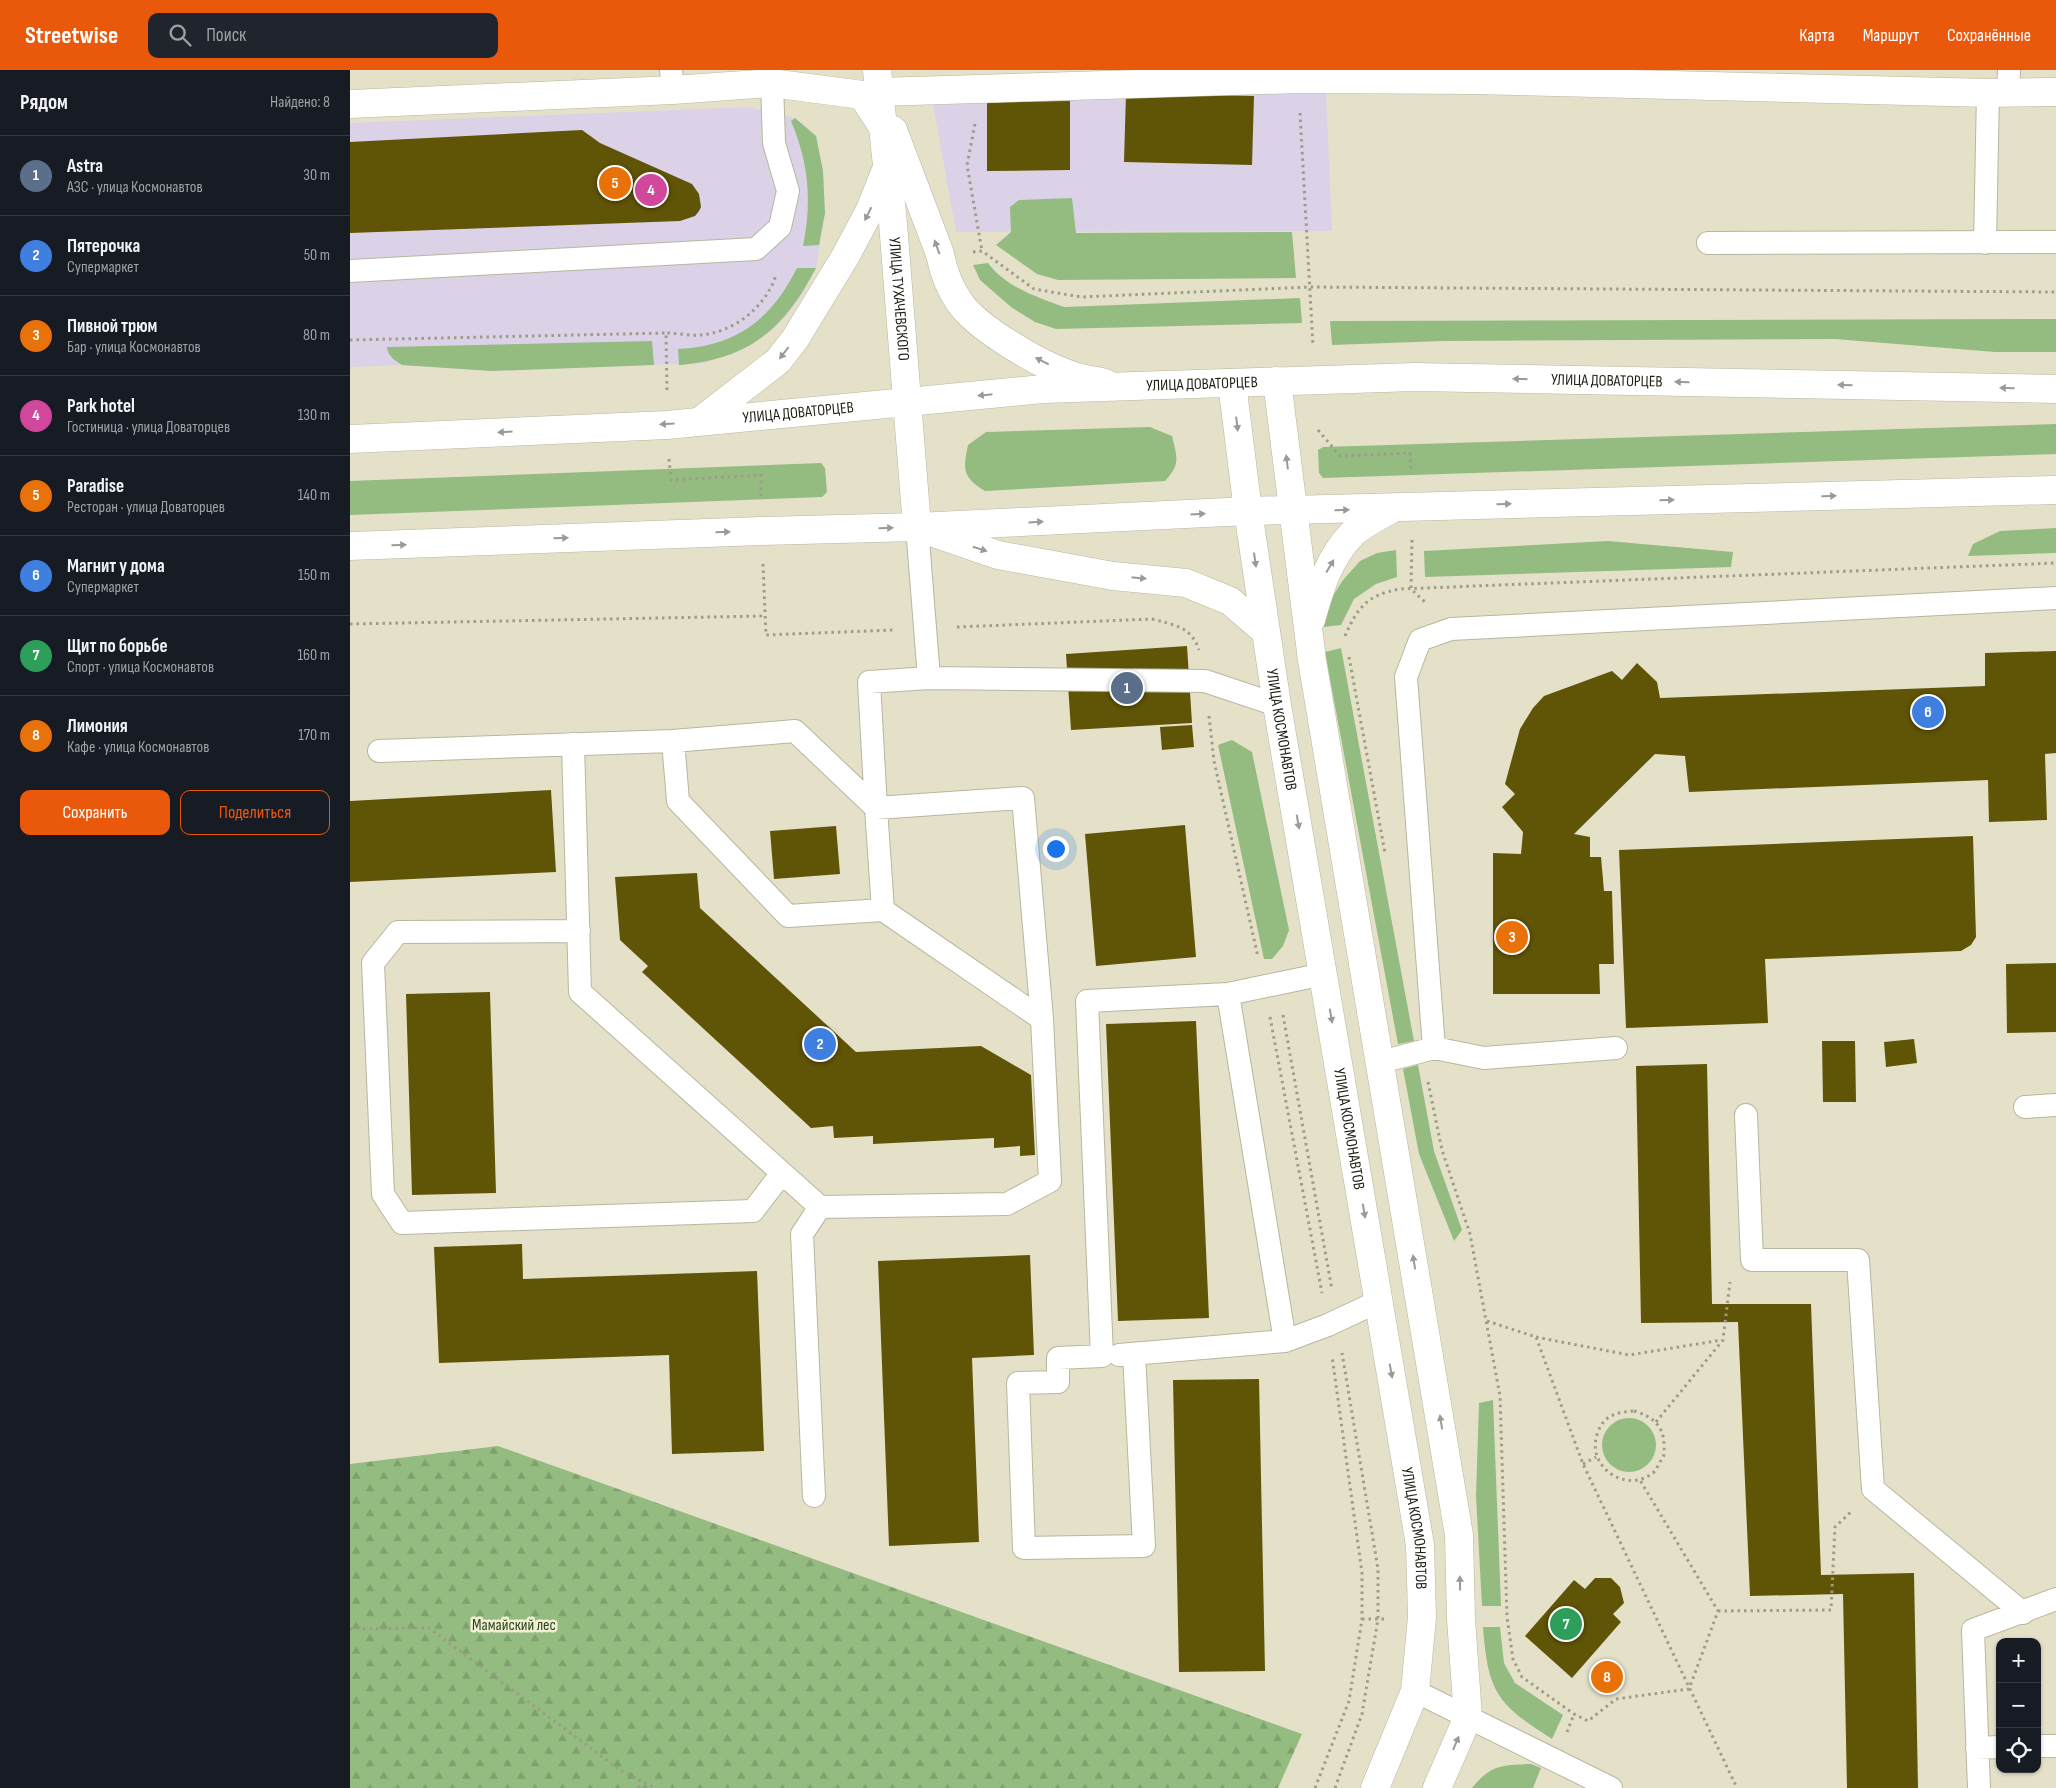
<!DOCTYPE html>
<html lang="ru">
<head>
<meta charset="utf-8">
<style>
  body { margin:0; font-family:"Sofia Sans Condensed",sans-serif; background:#20242c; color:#f1f3f6 }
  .controls { position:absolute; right:15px; bottom:15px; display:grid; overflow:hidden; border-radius:10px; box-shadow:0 1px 4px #0004 }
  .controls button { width:45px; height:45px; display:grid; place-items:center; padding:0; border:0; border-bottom:1px solid #363941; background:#171b24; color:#f1f3f6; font:25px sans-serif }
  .you { position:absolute; left:705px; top:778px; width:18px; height:18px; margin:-12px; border:4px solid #fff; border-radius:50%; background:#1a73e8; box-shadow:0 0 0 8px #1a73e833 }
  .badge { display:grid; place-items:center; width:32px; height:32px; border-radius:50%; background:#ea580c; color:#fff; font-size:16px; font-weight:700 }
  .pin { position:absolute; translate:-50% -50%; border:2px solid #fff; box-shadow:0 1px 5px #0006 }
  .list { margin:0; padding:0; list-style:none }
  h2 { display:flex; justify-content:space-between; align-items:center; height:65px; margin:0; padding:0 20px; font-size:21px }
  h2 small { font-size:16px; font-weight:400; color:#9ea1a6 }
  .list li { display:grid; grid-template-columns:32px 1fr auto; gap:15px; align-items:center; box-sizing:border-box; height:80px; padding:0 20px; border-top:1px solid #363941 }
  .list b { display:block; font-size:19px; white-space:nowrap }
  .list p { margin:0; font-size:16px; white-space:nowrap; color:#9ea1a6 }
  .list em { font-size:16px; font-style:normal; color:#9ea1a6 }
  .actions { display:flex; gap:10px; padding:15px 20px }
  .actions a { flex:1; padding:11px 0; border:1px solid #ea580c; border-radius:10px; text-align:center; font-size:18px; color:#ea580c }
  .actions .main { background:#ea580c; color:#fff }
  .icon { flex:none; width:28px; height:28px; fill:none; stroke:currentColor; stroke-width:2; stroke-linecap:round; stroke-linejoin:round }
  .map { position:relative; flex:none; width:1706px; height:1718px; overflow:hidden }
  header { display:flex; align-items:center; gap:30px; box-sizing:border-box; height:70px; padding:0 25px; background:#ea580c; color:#fff }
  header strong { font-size:24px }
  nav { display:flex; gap:28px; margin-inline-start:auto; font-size:18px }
  .search { width:350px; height:45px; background:#20242c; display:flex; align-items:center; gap:12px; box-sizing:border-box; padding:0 18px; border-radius:10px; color:#9ea1a6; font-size:19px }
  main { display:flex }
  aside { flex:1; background:#171b24 }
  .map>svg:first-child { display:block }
  .commercial { fill:#dbd2e7 }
  .grass { fill:#94bc80 }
  .forest { fill:url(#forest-firs) }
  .building { fill:#605407 }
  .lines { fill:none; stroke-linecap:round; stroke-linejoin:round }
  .service-casing { stroke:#b9b69e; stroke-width:24 }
  .minor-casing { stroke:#b9b69e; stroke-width:29 }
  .tertiary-casing { stroke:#b9b69e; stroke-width:29 }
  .primary-casing { stroke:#b9b69e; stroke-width:29 }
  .path { stroke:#9e9b89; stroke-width:3; stroke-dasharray:2.5 4; stroke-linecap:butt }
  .service { stroke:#fff; stroke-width:22 }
  .minor { stroke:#fff; stroke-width:28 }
  .tertiary { stroke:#fff; stroke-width:28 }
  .primary { stroke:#fff; stroke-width:28 }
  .oneway { fill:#9b9a96 }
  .labels { text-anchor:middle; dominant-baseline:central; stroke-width:5; stroke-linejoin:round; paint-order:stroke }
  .street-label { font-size:16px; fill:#201f16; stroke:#f3efd6 }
  .park-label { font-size:16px; fill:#284715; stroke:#f3efd6 }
</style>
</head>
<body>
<header>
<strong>Streetwise</strong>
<div class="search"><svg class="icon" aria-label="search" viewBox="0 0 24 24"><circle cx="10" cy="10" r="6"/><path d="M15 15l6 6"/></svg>Поиск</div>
<nav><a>Карта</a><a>Маршрут</a><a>Сохранённые</a></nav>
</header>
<main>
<aside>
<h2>Рядом<small>Найдено: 8</small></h2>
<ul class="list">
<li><span class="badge" style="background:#5c6f8a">1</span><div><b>Astra</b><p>АЗС · улица Космонавтов</p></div><em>30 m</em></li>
<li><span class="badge" style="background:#3f7fe0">2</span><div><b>Пятерочка</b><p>Супермаркет</p></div><em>50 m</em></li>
<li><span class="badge" style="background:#e8710a">3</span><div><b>Пивной трюм</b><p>Бар · улица Космонавтов</p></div><em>80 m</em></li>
<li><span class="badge" style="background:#d1479c">4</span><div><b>Park hotel</b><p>Гостиница · улица Доваторцев</p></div><em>130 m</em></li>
<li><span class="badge" style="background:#e8710a">5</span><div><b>Paradise</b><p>Ресторан · улица Доваторцев</p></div><em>140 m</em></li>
<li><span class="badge" style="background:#3f7fe0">6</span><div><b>Магнит у дома</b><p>Супермаркет</p></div><em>150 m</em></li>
<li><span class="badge" style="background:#2e9e5b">7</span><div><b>Щит по борьбе</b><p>Спорт · улица Космонавтов</p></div><em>160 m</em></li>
<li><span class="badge" style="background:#e8710a">8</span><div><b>Лимония</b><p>Кафе · улица Космонавтов</p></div><em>170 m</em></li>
</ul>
<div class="actions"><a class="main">Сохранить</a><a>Поделиться</a></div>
</aside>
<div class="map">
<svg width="1706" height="1718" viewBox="0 0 1706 1718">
  <defs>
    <pattern id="forest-firs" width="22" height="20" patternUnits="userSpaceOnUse" patternTransform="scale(1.25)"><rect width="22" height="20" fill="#94bc80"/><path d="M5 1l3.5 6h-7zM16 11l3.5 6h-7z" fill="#7fa16e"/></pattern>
  </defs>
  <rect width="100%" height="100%" fill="#e5e1c9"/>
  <path class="commercial" d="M975 0 982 161 606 162 578 7Z
    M398 37 445 48 466 66 473 101 475 143 466 198 453 223 438 244 421 261 393 279 355 293 142 301 52 295 0 297V53Z"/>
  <path class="grass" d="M445 48 466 66 473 101 475 143 469 175 453 176C462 132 459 93 441 51Z
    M722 128 726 163 942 162 946 208 708 210 687 204 646 175 661 162 660 137 669 130Z
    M638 193C656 217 686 227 714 237L950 228 952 253 706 259 685 252 661 237 630 210 623 195Z
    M447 198H466C434 259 400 289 329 295L328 279C386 276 421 250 447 198Z
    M1706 249V282H1645L1485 269 1093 271 982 275 980 251Z
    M302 271 304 295 142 301 52 295C46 291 37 286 37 277Z
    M1706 354V384L973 408 969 403 968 380 973 377Z
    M800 357 822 366C827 387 831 394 815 411L635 421C612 407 613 399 618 375L636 362Z
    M471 393 475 398 477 422 472 427 0 445V411Z
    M1706 458V483L1618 486 1623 474 1650 461Z
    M1258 471 1383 482 1381 497 1075 507 1074 481Z
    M1046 480 1047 507 1026 514 1004 529 991 555 973 557 977 535 993 510 1010 491 1027 483Z
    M991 578 1064 971 1048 974 975 582Z
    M882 670 902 682 939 860 933 876 922 889H914L868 675Z
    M1068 995 1084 1081 1112 1160 1104 1171 1069 1084 1053 999Z
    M1143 1330 1151 1536H1132L1126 1426 1129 1333Z
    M1252 1375a27 27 0 1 1 54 0a27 27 0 1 1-54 0Z
    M1133 1557H1150L1154 1593 1165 1613 1213 1645 1202 1669C1147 1634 1138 1623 1133 1557Z
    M1181 1694 1191 1698 1183 1718H1122C1141 1694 1153 1695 1181 1694Z"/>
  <path class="forest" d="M148 1376 952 1664 928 1718H0V1394Z"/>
  <path class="building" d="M776 23 904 26 902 95 774 92Z
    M720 31V100L637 101V32Z
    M232 60 250 73 342 114 349 124 351 137 349 141 345 146 330 151 0 163V72Z
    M837 576 842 653 721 660 716 584Z
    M1706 581V683L1695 684 1697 750 1639 752 1638 710 1339 722 1335 686 1305 684 1224 764 1240 767V787H1251L1254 821H1262L1264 894H1249L1250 924H1143V783L1171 784 1173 762 1152 737 1165 724 1155 714 1170 659 1183 638 1194 626 1262 601 1272 610 1287 593 1307 612 1310 628 1635 616V583Z
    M842 655 844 677 812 680 810 657Z
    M201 720 206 802 0 812V731Z
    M835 755 846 887 746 896 735 764Z
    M486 756 490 804 424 809 420 761Z
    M1623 766 1626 867 1621 875 1611 881 1415 889 1418 953 1276 958 1269 780Z
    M347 803 350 838 506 982 631 976 681 1005 685 1085 670 1086V1076L644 1078V1068L523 1074V1066L484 1068 483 1056 461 1058 292 902 298 896 270 870 265 807Z
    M1706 893V962L1657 963 1656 894Z
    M140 922 146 1123 62 1125 56 924Z
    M846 951 859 1248 768 1251 756 954Z
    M1564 969 1567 993 1536 997 1534 972Z
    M1472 971H1505L1506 1032H1473Z
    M1357 994 1362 1234H1461L1471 1505 1564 1503 1568 1718H1497L1493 1524 1400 1526 1388 1252 1291 1253 1286 996Z
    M172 1174 173 1209 407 1201 414 1381 322 1384 319 1285 89 1293 84 1177Z
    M680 1185 684 1285 622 1288 629 1472 539 1476 528 1191Z
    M909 1309 915 1601 829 1602 823 1310Z
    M1245 1508H1261L1270 1517 1274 1533 1263 1544 1271 1552 1222 1608 1175 1566 1224 1510 1235 1519Z"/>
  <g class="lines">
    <defs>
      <path id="service" d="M321 0 323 20
        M1658 23 1659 0
        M1358 173 1706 172
        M1635 173 1638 23
        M0 201 406 179 430 157 438 121 424 73 422 13
        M567 457 579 608 855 611 927 635
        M579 608 519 612 526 738 673 728 692 949
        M223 674 230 922 470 1137
        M29 681 323 671 328 731 438 846 533 840 526 738 445 661 323 671
        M229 861 48 862 23 893 33 1124 52 1153 403 1141 432 1103
        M1084 978 1056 607 1070 570 1101 559 1706 528
        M1031 992 1084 978 1134 988 1266 978
        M1675 1037 1706 1035
        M1396 1045 1402 1190H1508L1523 1419 1673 1543
        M935 1271 878 924 974 904
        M784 1284 794 1476 674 1478 668 1313 708 1312V1288L752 1286 737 931 878 924
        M769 1285 935 1271 978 1255 1029 1231
        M464 1426 452 1164 470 1137 657 1134 700 1111 692 949 533 840
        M1065 1621 1261 1718
        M1687 1676H1706
        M1627 1678 1650 1677
        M1629 1718 1623 1560 1706 1529"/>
      <path id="minor" d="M529 22 948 9 1122 10 1638 23 1706 22
        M0 34 323 20 422 13 512 25 531 54"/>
      <g id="tertiary">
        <path id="s1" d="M527 0 543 153 567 457"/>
        <path d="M543 60 590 184C593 200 600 219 610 233 627 258 689 294 718 304 729 309 743 310 755 313"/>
        <path d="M350 351 428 291 445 269 495 187 520 140 536 100"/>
      </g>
      <g id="primary">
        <path d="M927 311 962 590 1109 1465 1111 1549 1118 1647 1087 1718"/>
        <path id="s2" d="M882 313 898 441 927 635 1070 1475 1072 1547 1065 1621 1025 1718"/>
        <path id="s3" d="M0 369 317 355 693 319 1065 307 1706 319"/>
        <path d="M578 461 648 485 763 506 836 513 880 531 916 562"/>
        <path d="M0 476 411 461 567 457 898 441 1706 420"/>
        <path d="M961 550C970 518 979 487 1003 463 1014 453 1030 446 1043 438"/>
      </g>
    </defs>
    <use href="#service" class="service-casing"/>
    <use href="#minor" class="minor-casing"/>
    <use href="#tertiary" class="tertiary-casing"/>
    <use href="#primary" class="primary-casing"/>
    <path class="path" d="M950 43 963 276
      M625 54 617 95 632 181
      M623 182 632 181 684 219 731 227 960 217 1706 222
      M0 270 316 263
      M317 320 316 263C327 263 340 266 351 265 384 262 416 237 426 205
      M968 360 990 386 1060 383 1061 403
      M319 389 321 410 411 405V427
      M1062 470 1061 519 1077 534
      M413 494 416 565 543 560
      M0 554 415 546
      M607 557 802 549C824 555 841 556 849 580
      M995 566C1008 537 1017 525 1050 519L1706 493
      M999 587 1035 783
      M859 646 864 691 908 887
      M933 945 982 1220
      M920 947 972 1223
      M1078 1012 1092 1080 1120 1164 1150 1326 1157 1547 1163 1589 1172 1607 1224 1644 1238 1651 1266 1629 1339 1619 1368 1541 1290 1410
      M1137 1251 1186 1267 1233 1394 1387 1718
      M1186 1267 1279 1285 1372 1270
      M1284 1341C1302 1346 1314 1356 1314 1375 1314 1380 1315 1385 1312 1389 1309 1393 1307 1399 1304 1402 1276 1426 1234 1395 1248 1362 1254 1345 1267 1342 1284 1341Z
      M1306 1352 1373 1270 1380 1212
      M1233 1394 1246 1387
      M1368 1541 1481 1540 1485 1457 1502 1441
      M1012 1549H1037
      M0 1559 79 1558 270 1700 305 1718
      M1217 1662 1224 1644
      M289 1718V1710
      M965 1718 999 1631 1012 1549V1503L982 1286
      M985 1718 1012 1644 1028 1549V1499L992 1283"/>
    <use href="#service" class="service"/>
    <use href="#minor" class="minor"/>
    <use href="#tertiary" class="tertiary"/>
    <use href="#primary" class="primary"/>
  </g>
  <defs><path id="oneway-solid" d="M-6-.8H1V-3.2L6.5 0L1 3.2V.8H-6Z" transform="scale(1.25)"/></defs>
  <g class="oneway">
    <use href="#oneway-solid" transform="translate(518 144) rotate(116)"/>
    <use href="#oneway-solid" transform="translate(587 177) rotate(-110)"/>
    <use href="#oneway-solid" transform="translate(434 283) rotate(128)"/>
    <use href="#oneway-solid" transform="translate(692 291) rotate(-153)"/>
    <use href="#oneway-solid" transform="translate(1170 309) rotate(-179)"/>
    <use href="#oneway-solid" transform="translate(1332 312) rotate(-179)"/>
    <use href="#oneway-solid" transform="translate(1495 315) rotate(-179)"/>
    <use href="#oneway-solid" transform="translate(1657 318) rotate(-179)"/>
    <use href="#oneway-solid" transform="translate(635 325) rotate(174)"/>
    <use href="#oneway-solid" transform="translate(317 354) rotate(176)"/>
    <use href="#oneway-solid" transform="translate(887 354) rotate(83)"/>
    <use href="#oneway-solid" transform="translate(155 362) rotate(177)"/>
    <use href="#oneway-solid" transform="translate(937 392) rotate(-97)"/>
    <use href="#oneway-solid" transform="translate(1479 426) rotate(-1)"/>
    <use href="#oneway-solid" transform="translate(1317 430) rotate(-1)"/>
    <use href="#oneway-solid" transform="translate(1154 434) rotate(-1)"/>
    <use href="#oneway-solid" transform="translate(992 440) rotate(-1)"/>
    <use href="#oneway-solid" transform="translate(848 444) rotate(-3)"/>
    <use href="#oneway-solid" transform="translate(686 452) rotate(-3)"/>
    <use href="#oneway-solid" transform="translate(536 458) rotate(-1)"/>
    <use href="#oneway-solid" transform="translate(373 462) rotate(-2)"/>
    <use href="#oneway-solid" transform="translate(211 468) rotate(-2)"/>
    <use href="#oneway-solid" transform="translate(49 475) rotate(-2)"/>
    <use href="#oneway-solid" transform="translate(630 479) rotate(18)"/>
    <use href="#oneway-solid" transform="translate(905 490) rotate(82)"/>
    <use href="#oneway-solid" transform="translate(980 496) rotate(-60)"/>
    <use href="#oneway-solid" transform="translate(789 508) rotate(6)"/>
    <use href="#oneway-solid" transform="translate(948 752) rotate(80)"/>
    <use href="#oneway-solid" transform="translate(981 946) rotate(80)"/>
    <use href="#oneway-solid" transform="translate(1014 1141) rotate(80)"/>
    <use href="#oneway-solid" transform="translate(1064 1192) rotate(-99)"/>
    <use href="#oneway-solid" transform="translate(1041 1301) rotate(80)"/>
    <use href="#oneway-solid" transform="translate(1091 1352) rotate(-99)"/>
    <use href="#oneway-solid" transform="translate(1110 1513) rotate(-91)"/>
    <use href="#oneway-solid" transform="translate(1106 1673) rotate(-67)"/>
  </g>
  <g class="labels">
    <g class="street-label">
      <text stroke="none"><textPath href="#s1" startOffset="230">УЛИЦА ТУХАЧЕВСКОГО</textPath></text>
      <text stroke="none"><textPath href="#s3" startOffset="1259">УЛИЦА ДОВАТОРЦЕВ</textPath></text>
      <text stroke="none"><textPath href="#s3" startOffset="854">УЛИЦА ДОВАТОРЦЕВ</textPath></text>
      <text stroke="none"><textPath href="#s3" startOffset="449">УЛИЦА ДОВАТОРЦЕВ</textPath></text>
      <text stroke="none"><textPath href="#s2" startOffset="350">УЛИЦА КОСМОНАВТОВ</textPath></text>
      <text stroke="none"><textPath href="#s2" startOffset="755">УЛИЦА КОСМОНАВТОВ</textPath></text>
      <text stroke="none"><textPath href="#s2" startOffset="1160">УЛИЦА КОСМОНАВТОВ</textPath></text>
    </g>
    <g class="park-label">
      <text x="164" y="1555">Мамайский лес</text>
    </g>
  </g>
</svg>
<div class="controls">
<button>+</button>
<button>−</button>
<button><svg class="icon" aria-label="locate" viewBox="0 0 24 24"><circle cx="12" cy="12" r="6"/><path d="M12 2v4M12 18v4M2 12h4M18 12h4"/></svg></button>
</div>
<div class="you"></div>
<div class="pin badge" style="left:777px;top:618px;background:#5c6f8a">1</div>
<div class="pin badge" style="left:470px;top:974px;background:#3f7fe0">2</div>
<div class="pin badge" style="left:1162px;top:867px;background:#e8710a">3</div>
<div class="pin badge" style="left:301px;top:120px;background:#d1479c">4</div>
<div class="pin badge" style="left:265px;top:113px;background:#e8710a">5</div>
<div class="pin badge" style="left:1578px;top:642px;background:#3f7fe0">6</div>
<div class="pin badge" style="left:1216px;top:1554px;background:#2e9e5b">7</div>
<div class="pin badge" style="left:1257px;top:1607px;background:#e8710a">8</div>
</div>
</main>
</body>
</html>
